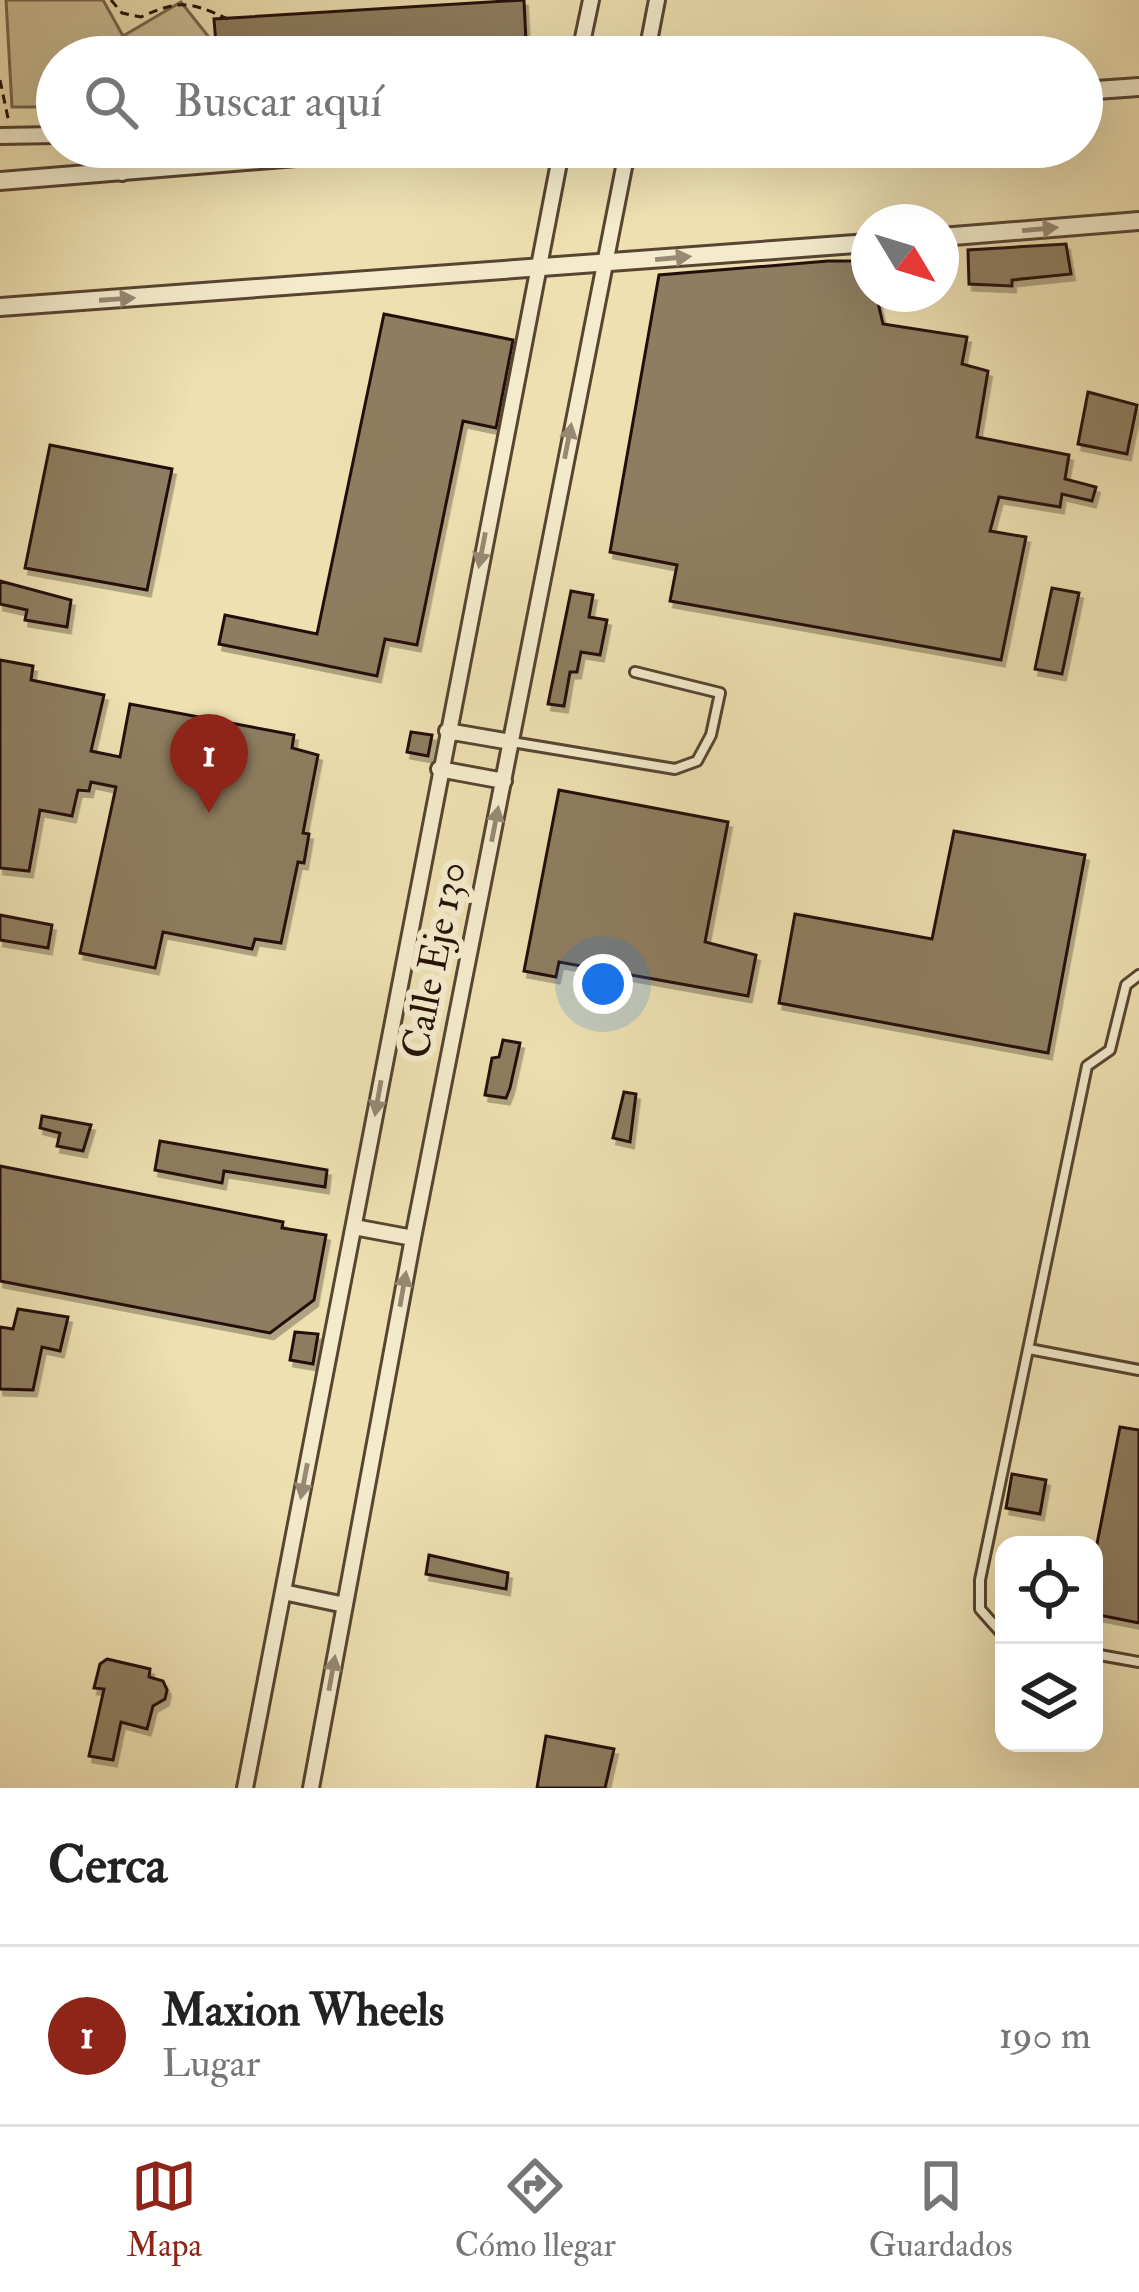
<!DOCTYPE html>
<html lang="es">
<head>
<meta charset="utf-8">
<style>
  body { margin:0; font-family:"IM FELL Double Pica",serif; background:#f2f2f2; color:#222 }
  .controls { position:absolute; right:36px; bottom:36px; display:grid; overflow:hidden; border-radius:24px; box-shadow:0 12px 48px #0002 }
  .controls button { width:108px; height:108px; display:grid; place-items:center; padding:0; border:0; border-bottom:3px solid #e0e0e0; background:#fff; color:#222; font:60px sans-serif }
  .compass { position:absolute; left:851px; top:204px; width:108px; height:108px; border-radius:50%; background:#fff; box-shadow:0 12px 48px #0002; rotate:128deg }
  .you { position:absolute; left:603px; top:984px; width:42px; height:42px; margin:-30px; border:9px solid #fff; border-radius:50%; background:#1a73e8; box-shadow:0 0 0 18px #1a73e833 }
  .badge { display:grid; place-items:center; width:78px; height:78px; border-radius:50%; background:#8f2418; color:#fff; font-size:39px; font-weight:700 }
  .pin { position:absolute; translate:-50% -99px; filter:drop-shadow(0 3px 6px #0008) }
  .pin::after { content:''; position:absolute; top:63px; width:42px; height:36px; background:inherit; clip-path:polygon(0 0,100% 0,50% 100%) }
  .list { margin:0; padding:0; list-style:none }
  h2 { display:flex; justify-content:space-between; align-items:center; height:156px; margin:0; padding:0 48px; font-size:51px }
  h2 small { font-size:39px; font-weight:400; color:#767676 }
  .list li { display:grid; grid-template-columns:78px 1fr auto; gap:36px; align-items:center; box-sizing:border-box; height:180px; padding:0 48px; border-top:3px solid #e0e0e0 }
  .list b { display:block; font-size:45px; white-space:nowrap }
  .list p { margin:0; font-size:39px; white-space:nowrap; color:#767676 }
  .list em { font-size:39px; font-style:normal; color:#767676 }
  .icon { flex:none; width:66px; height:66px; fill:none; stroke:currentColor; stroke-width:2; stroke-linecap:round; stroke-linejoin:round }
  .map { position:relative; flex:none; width:1139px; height:1788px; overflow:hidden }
  .search { position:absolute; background:#fff; box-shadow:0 12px 48px #0002; left:36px; right:36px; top:36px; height:132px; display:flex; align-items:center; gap:30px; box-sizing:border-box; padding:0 42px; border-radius:66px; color:#767676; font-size:45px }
  .sheet { height:336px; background:#fff }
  nav { display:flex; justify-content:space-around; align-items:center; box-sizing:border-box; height:168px; border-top:3px solid #e0e0e0; background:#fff; font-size:33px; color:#767676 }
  nav a { display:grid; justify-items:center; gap:6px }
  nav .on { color:#8f2418 }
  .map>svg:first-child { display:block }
  .green { fill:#ccbd94; stroke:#78674e; stroke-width:3 }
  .building { fill:#8e7d60; stroke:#251108; stroke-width:3; filter:url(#shadow) }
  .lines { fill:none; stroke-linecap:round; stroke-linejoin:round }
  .service-casing { stroke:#574532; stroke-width:14 }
  .minor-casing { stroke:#574532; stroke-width:20 }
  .tertiary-casing { stroke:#574532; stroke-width:22 }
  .path { stroke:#251108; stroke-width:3; stroke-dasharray:9 6; stroke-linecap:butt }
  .service { stroke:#f4ebcc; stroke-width:8 }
  .minor { stroke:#f4ebcc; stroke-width:14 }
  .tertiary { stroke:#f4ebcc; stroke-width:16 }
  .oneway { fill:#978974 }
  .labels { text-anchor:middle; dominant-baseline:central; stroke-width:12; stroke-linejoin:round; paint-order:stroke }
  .street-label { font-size:39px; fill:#251108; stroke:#f4ebcc }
</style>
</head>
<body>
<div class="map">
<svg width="1139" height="1788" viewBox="0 0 1139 1788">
  <defs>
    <filter id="shadow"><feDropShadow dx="3.5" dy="6" stdDeviation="0" flood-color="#0004"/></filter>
  </defs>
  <rect width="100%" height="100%" fill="#eee0b1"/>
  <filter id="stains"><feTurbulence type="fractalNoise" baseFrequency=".00167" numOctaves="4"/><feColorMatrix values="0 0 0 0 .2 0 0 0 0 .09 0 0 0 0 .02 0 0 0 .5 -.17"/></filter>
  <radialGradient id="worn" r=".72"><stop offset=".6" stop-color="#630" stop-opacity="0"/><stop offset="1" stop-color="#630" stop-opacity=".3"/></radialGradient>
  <path class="green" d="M6 0H103L123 36 181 2 208 36 194 57H57V107H12Z"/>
  <path class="building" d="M524 0 526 42 217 57 214 19Z
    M1066 244 1071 274 1012 280V286L969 284 968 250Z
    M828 261H869V294H876L883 324 967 337 962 364 988 371 977 437 1069 455 1065 479 1096 487 1092 501 1062 494 1060 507 999 497 990 531 1026 537 1001 660 670 601 677 565 610 552 659 275Z
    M384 314 513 340 496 428 463 421 417 645 385 639 377 676 219 644 225 615 317 634Z
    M1088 392 1137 405 1127 454 1078 444Z
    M50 445 172 469 147 590 25 568Z
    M0 581 71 600 67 627 25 620 27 610 0 604Z
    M1052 588 1079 593 1062 674 1035 669Z
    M571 591 593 595 589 617 607 620 600 655 581 652 577 672H570L564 706 548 704Z
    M0 660 33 666 31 680 104 695 91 751 120 757 130 704 294 735 292 748 318 755 303 833 309 834 304 863 298 862 281 943 255 939 252 949 163 932 155 968 80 953 116 787 91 782 89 791 78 790 72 816 40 810 29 871 0 868Z
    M411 732 432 735 428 756 407 752Z
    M559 790 728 822 705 942 756 955 748 996 559 962 556 977 524 971Z
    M954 831 1085 855 1048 1053 779 1003 795 914 932 939Z
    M0 915 52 925 48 948 0 940Z
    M503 1040 520 1043 510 1088 506 1098 485 1095 492 1058 499 1057Z
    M624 1092 636 1094 630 1142 613 1138Z
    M42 1116 91 1125 83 1151 57 1146 60 1133 40 1128Z
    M160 1141 327 1170 325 1187 224 1171 222 1183 155 1170Z
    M0 1166 283 1222 282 1228 326 1235 314 1300 270 1333 0 1281Z
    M18 1309 68 1317 60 1351 42 1347 33 1390 0 1389V1327L13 1329Z
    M295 1332 318 1334 313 1364 290 1360Z
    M1120 1427 1139 1430V1623L1094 1614V1559Z
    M1012 1474 1046 1480 1040 1514 1006 1508Z
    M429 1555 508 1573 506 1589 426 1574Z
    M107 1659 150 1669 149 1677 163 1681 167 1690 165 1699 153 1706 147 1729 121 1722 113 1760 89 1756 104 1689 94 1688 100 1664Z
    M546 1736 614 1749 605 1788H537Z"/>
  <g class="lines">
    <defs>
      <path id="service" d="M512 742 675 769 697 761 711 735 720 693 635 672
        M1029 1349 1139 1370
        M1004 1636 980 1609V1580L1087 1066 1110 1050 1126 985 1139 975
        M1094 1654 1139 1662"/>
      <path id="minor" d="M579 57 591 0
        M646 57 657 0
        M0 136 57 135
        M79 147 122 173
        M183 147 215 164
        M447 731 511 742
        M439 769 504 781
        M354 1227 413 1238
        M283 1592 345 1605
        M245 1788 562 147
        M311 1788 413 1238 628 147"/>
      <path id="tertiary" d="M1082 91 1139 87
        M0 181 419 147
        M941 237 1139 221
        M0 307 869 243"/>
    </defs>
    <use href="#service" class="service-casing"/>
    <use href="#minor" class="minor-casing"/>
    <use href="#tertiary" class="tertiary-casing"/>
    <path class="path" d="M111 0 122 13 141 17C179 0 189 1 228 19
      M0 80 9 123"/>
    <use href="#service" class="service"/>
    <use href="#minor" class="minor"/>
    <use href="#tertiary" class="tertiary"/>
  </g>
  <defs><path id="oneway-solid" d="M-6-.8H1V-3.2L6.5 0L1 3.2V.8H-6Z" transform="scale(3)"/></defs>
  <g class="oneway">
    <use href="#oneway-solid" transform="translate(1040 229) rotate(-5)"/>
    <use href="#oneway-solid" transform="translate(673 258) rotate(-5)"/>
    <use href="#oneway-solid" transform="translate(117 299) rotate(-4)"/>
    <use href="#oneway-solid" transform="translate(568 441) rotate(-79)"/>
    <use href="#oneway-solid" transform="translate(482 550) rotate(101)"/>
    <use href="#oneway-solid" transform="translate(495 824) rotate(-79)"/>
    <use href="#oneway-solid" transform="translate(378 1098) rotate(100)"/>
    <use href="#oneway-solid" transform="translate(403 1289) rotate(-80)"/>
    <use href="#oneway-solid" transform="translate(304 1481) rotate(101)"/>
    <use href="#oneway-solid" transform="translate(332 1673) rotate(-80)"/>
  </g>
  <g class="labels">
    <g class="street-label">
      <text transform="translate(434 960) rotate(-79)">Calle Eje 130</text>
    </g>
  </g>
  <rect width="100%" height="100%" filter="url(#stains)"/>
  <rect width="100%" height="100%" fill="url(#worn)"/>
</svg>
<div class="controls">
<button><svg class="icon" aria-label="locate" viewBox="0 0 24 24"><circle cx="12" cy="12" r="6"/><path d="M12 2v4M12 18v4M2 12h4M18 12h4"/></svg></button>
<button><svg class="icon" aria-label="layers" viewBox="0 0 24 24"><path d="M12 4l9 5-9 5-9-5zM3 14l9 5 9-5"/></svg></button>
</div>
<svg class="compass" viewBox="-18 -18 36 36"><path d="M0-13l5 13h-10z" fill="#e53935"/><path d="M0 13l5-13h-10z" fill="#767676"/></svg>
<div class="you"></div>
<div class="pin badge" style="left:209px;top:813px">1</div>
<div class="search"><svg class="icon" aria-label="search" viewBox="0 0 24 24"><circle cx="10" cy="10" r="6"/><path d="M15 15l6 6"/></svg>Buscar aquí</div>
</div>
<section class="sheet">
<h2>Cerca<small></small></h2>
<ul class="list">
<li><span class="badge">1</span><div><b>Maxion Wheels</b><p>Lugar</p></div><em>190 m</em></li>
</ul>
</section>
<nav>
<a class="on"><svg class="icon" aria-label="map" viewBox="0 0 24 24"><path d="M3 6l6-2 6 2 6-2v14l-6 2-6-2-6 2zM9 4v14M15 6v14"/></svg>Mapa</a>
<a><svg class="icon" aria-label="directions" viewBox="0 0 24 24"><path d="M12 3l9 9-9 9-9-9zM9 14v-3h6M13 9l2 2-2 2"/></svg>Cómo llegar</a>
<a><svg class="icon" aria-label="saved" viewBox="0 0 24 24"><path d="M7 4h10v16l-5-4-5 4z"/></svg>Guardados</a>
</nav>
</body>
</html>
